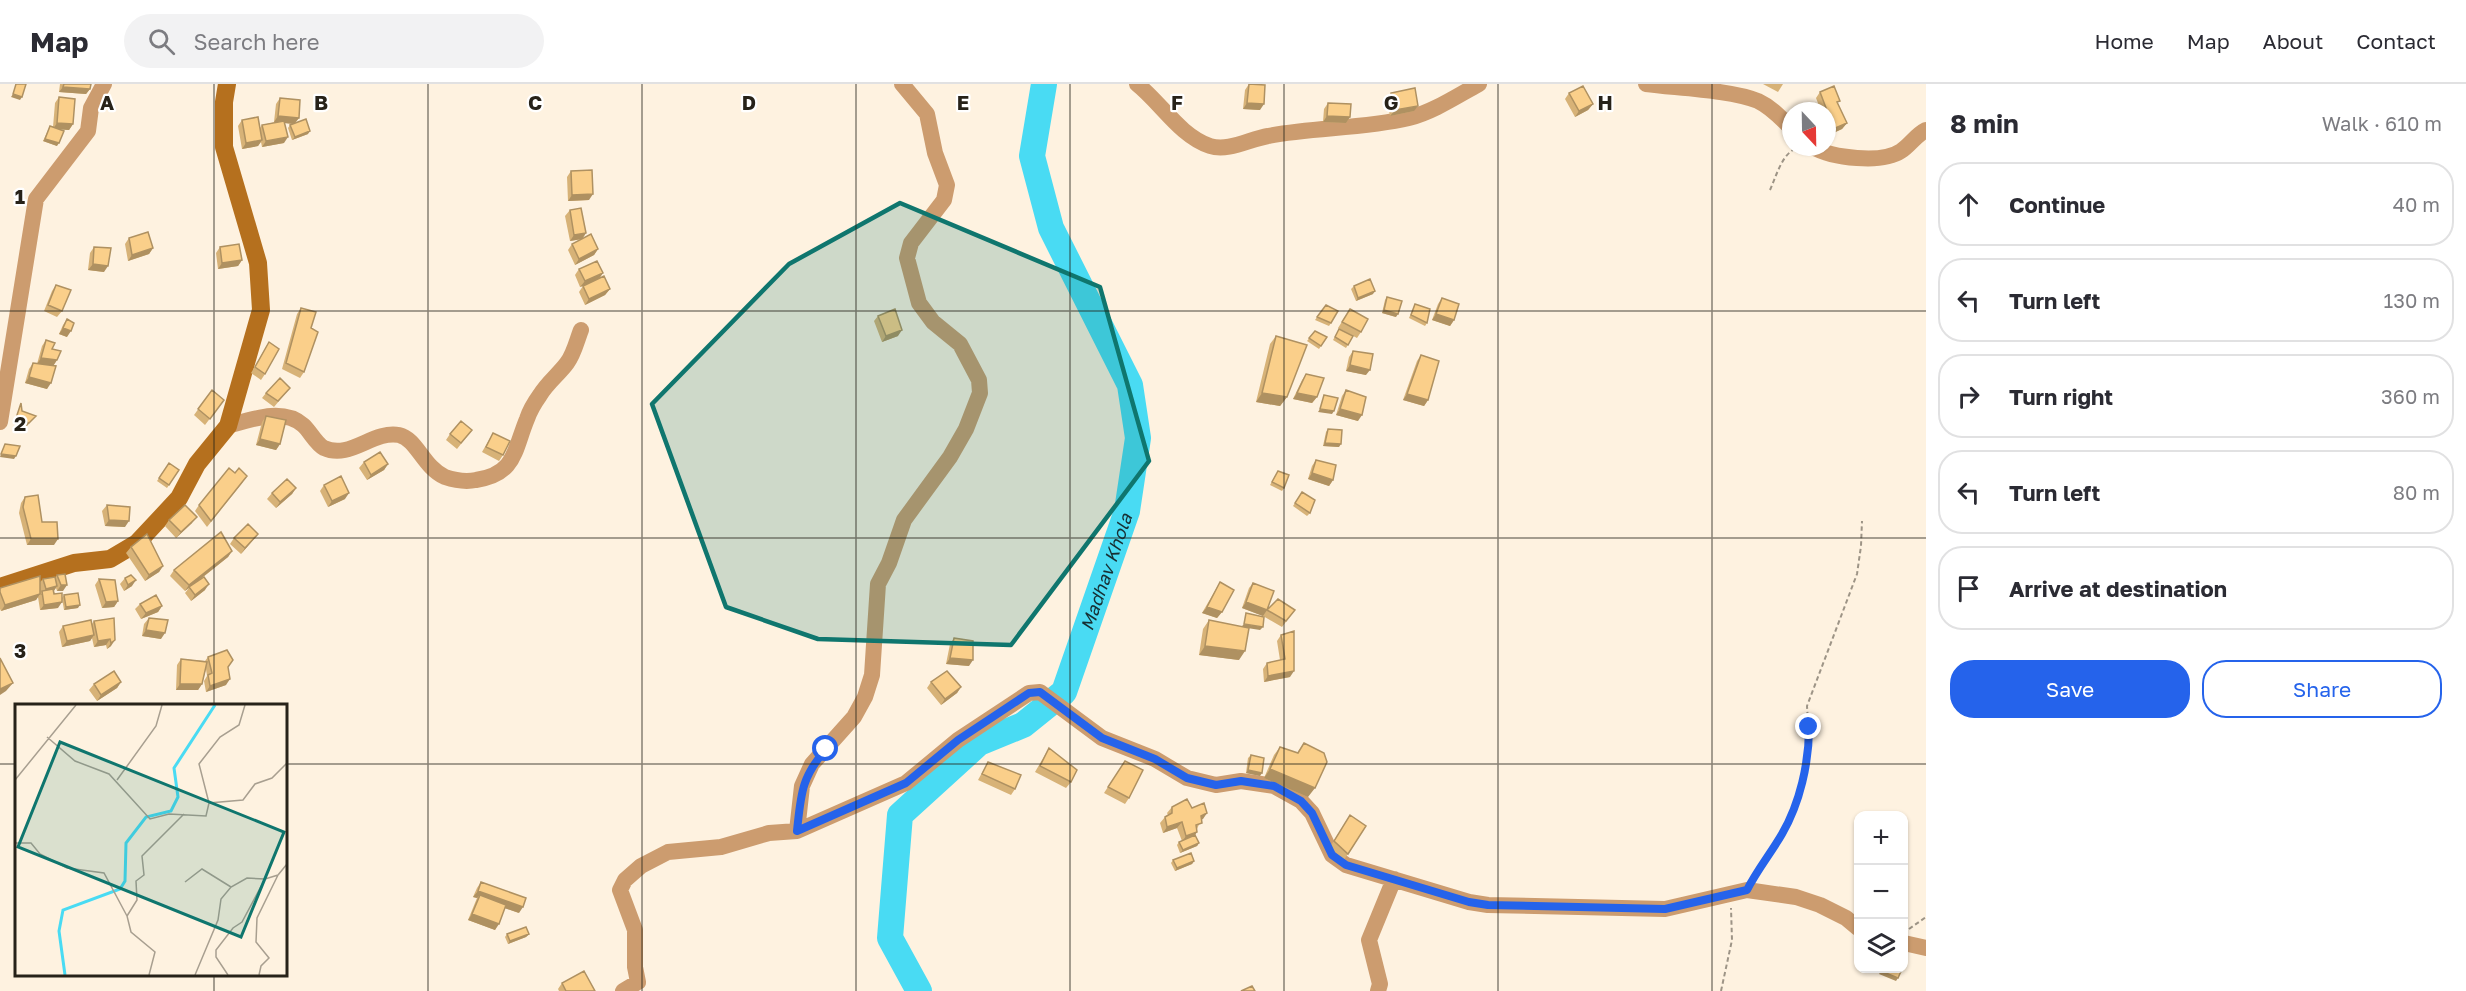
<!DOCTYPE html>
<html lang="en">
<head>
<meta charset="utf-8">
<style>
  body { margin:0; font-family:"Golos Text",sans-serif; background:#f2f2f3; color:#2b2b33 }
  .controls { position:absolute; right:18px; bottom:18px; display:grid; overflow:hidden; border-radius:12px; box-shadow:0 2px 4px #0004 }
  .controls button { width:54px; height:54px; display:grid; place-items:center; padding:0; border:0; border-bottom:2px solid #e1e1e2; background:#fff; color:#2b2b33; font:30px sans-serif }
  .compass { position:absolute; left:1782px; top:18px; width:54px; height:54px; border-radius:50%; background:#fff; box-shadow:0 2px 4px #0004; rotate:158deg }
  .stop { position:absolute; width:18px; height:18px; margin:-14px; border:4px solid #2563eb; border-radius:50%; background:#fff }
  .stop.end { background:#2563eb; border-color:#fff; box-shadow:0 2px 6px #0008 }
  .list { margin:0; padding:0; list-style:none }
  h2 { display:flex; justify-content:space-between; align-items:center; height:78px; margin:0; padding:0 24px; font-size:26px }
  h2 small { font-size:20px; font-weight:400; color:#7c7c81 }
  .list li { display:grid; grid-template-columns:39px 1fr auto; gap:18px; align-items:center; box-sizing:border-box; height:84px; margin:0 12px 12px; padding:0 12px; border:2px solid #e1e1e2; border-radius:24px }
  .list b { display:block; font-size:22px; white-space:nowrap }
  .list em { font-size:20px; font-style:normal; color:#7c7c81 }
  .actions { display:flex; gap:12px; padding:18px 24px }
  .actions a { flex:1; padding:14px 0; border:2px solid #2563eb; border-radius:24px; text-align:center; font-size:21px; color:#2563eb }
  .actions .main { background:#2563eb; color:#fff }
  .icon { flex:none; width:33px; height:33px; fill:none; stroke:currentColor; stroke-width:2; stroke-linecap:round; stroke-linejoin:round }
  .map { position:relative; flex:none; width:1926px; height:907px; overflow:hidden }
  header { display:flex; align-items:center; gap:36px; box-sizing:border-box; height:84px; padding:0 30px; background:#fff; border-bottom:2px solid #e1e1e2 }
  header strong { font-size:28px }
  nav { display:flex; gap:33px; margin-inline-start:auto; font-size:21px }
  .search { width:420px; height:54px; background:#f2f2f3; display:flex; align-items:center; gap:15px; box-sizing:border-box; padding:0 21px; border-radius:33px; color:#7c7c81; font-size:22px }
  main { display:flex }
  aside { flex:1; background:#fff }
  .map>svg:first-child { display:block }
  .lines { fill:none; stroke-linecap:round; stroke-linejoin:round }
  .river { stroke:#49dbf3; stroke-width:26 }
  .path { stroke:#9d9486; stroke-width:2; stroke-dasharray:4.5 3; stroke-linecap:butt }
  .street { stroke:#cc9c6f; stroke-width:16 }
  .secondary { stroke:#b5701e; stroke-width:18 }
  .wall { fill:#d7b277 }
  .shaded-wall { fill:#af9161 }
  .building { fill:#facf8a; stroke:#af9161; stroke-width:1.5 }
  .route { stroke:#2563eb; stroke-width:8 }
  .marked { fill:#0f766e; fill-opacity:0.2; stroke:#0f766e; stroke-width:4.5; stroke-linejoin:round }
  .grid { fill:none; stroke:#272219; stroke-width:1.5; stroke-opacity:0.55 }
  .labels { text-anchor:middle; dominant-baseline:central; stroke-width:4.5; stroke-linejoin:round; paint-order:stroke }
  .water-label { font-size:18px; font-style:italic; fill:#172f33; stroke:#fff }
  .inset-river { fill:none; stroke:#49dbf3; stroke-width:3 }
  .inset-road { fill:none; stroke:#a89f90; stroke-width:1.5 }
  .view { fill:#0f766e; fill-opacity:0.15; stroke:#0f766e; stroke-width:3 }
  .inset-edge { fill:none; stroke:#272219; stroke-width:3 }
  .grid-label { font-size:20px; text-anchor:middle; font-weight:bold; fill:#272219; stroke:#fff; stroke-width:4.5; stroke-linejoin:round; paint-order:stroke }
</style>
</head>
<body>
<header>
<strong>Map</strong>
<div class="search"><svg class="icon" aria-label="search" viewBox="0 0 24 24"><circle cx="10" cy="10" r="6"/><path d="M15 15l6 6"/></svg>Search here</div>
<nav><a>Home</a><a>Map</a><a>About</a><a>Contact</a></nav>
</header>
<main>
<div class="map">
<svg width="1926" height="907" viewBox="0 0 1926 907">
  <rect width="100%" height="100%" fill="#fef2e0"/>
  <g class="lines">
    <path class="river" id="s1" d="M919 907 890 854 900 731 979 659 1023 641 1064 608 1127 427 1138 354 1130 301 1051 144 1032 72 1044 0"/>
    <path class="path" d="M1770 106C1776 93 1782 69 1797 64
      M1754 792 1781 751 1792 729 1801 702 1809 655 1807 622 1857 490 1861 462 1862 437
      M1909 845 1926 833
      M1721 907 1732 856 1731 824"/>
    <path class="street" d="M1137 0C1161 19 1180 52 1210 62 1228 68 1250 55 1268 52 1314 43 1362 45 1409 34 1433 28 1457 12 1479 0
      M1646 0C1676 4 1732 6 1758 17 1771 23 1781 34 1791 44
      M1813 63C1832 74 1882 80 1901 67 1910 61 1916 51 1926 46
      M0 338 36 115 88 47 91 24 104 0
      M228 342C250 336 282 323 303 341 310 347 316 360 324 364 350 376 373 346 399 351 417 355 423 383 445 393 454 396 466 398 476 396 516 390 514 366 527 335 530 326 535 318 540 311 547 299 559 290 567 279 574 270 577 256 581 246
      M797 747 802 702 812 680 854 633 865 613 872 591 878 500 889 479 904 436 950 373 966 345 980 309 979 296 960 260 933 238 919 219 907 174 911 159 944 116 947 101 935 69 927 30 902 0
      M1904 859 1926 864
      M623 907 638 898 635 883V846L620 806 625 796 641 782 668 768 721 763 769 749 797 747 906 699 958 656 1029 609 1040 608 1102 654 1155 675 1187 694 1216 701 1241 697 1274 702 1301 717 1312 729 1332 771 1346 781 1469 818 1488 821 1665 825 1747 806 1796 813 1820 821 1846 834 1858 844
      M1378 907 1380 900 1369 856 1394 795"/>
    <path class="secondary" d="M0 503 74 479 110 475 137 459 179 414 197 380 228 342 261 226 258 179 224 63V18L227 0"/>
  </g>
  <path class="wall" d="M60 0H91L90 5 86 10 59 8Z
    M1249 0 1260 26 1243 25 1245 6Z
    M1763 0H1783L1778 8Z
    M1820 8 1838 20 1847 39 1842 45 1829 51 1827 46V27H1821L1816 14Z
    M1391 9 1414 27 1390 32 1387 15Z
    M1569 9 1593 20 1588 26 1575 33 1565 15Z
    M59 13 73 40 69 46 58 45 57 62 43 57 50 42 53 43 55 19Z
    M280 14 299 34 295 39 308 50 292 56 288 44 290 41 293 40 285 39 284 59 262 63 261 58 258 62 242 65 238 42 242 36 260 44 262 41 276 38H274L276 20Z
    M1328 19 1350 33 1346 39 1323 38 1324 25Z
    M571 87 589 116 568 117 567 93Z
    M570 126 586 149 582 155 570 157 565 132Z
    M129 154 153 164 149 170 128 177 125 160Z
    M572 160 598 165 594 171 575 181 568 166Z
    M94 163 104 188 88 186 90 169Z
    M220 163 242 176 238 182 218 185 216 169Z
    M579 185 599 195 610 205 605 211 585 221 579 208 583 202 580 203 575 191Z
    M56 201 62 227 57 233 44 227 52 207Z
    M1354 202 1373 210 1356 217 1351 205Z
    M1387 213 1396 233 1382 229 1385 216Z
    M1442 214 1454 236 1450 242 1432 236 1438 220Z
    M1415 220 1427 239 1425 242 1409 234Z
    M1326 221 1331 239 1329 242 1315 236Z
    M301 224 311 244 304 288 300 294 282 285 297 230Z
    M1350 225 1361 248 1357 254 1338 244Z
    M878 232 898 252 882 258 874 237Z
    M67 235V253L59 250 63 241Z
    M1339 245 1353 252 1346 264 1333 256Z
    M1315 247 1327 253 1319 265 1307 257Z
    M1276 252 1287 313 1280 322 1256 318 1270 260Z
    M46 256 52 265 57 276 53 282 47 305 25 299 29 285 33 279 37 280 42 262Z
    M269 258 265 290 261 296 251 289Z
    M1353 267 1366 291 1346 287 1349 273Z
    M1421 271 1428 316 1424 322 1403 316 1417 277Z
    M1306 290 1317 313 1312 319 1293 315 1302 296Z
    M290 304 274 323 262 314 266 309Z
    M212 306 224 316 205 341 194 331Z
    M1346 306 1358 337 1336 331 1342 312Z
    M266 332 280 360 276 366 256 361 262 338Z
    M1328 345 1339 363 1323 362 1326 348Z
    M472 346 457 365 446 356 450 350Z
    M493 349 503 371 499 377 482 368Z
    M1316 376 1333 396 1329 402 1308 395 1312 382Z
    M364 378 388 380 384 386 367 396 359 384Z
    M169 379 179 386 167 404 157 397Z
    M1278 387 1284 404 1282 407 1270 401Z
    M243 398 207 443 195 427 199 421Z
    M324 401 345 415 328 423 320 407Z
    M296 404 292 410 276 424 267 415 272 409Z
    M1302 408 1310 429 1307 432 1293 422Z
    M25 413 42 438 54 461H27L19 429 21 419Z
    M107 421 125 443 105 442 102 427Z
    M169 436 192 439 176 454 165 442Z
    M258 450 241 470 230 460 234 454Z
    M131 463 163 482 159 488 145 497 126 469Z
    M232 467 228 473 192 502 205 506 191 517 185 509 189 504 185 507 170 492 174 486Z
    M65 490 63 507H57L56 504 54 507 58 524 40 526 38 513 36 516 1 527 0 525V504L40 498 43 495 55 494 57 491Z
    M125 494 132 502 124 507 120 500Z
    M99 495 118 517 114 523 102 524 95 501Z
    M1220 498 1222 528 1217 534 1202 529Z
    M1253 499 1267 526H1295L1282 543 1263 532 1242 524 1249 504Z
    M64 511 78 524 64 526 62 514Z
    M140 520 162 522 158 528 141 535 135 525Z
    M114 534 111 562 107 565 106 561 94 563 92 554 90 557 62 563 59 548 63 542 92 540 94 537Z
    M149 534 161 555 142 552 144 540Z
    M1209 536 1239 576 1199 571 1203 545Z
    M1281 551 1290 593 1264 598 1263 585 1267 579 1280 576 1277 557Z
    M954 554 969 582 946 580 950 560Z
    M208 573 228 583 226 601 206 608 204 597 207 592 206 585 202 600 198 606H176L177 581 181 575 205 577Z
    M121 598 117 604 97 617 89 606 94 600Z
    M931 598 961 603 957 609 941 621 927 604Z
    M1304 659 1308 713 1264 694 1274 671 1280 663 1297 669Z
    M1049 664 1071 698 1066 704 1035 688Z
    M1251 671 1260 692 1246 689 1248 674Z
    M1125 677 1129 714 1125 720 1104 709Z
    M988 678 1015 705 1011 711 978 696Z
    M1172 723 1192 724 1207 729 1201 736 1197 745 1195 751 1199 759 1197 762 1180 769 1177 761 1179 758 1182 757 1177 744 1163 749 1160 739 1165 733 1168 731 1167 729Z
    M1350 731 1366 742 1344 776 1330 763Z
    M1173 776 1194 777 1192 780 1175 787 1171 779Z
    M481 798 519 829 505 824 495 846 468 836 477 814 473 813 477 804Z
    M507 850H529L526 853 508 860 505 853Z
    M562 899 595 907H559L558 905Z"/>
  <path class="shaded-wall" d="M63 3 90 5 86 10 59 8Z
    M13 10 22 13 20 16 11 13Z
    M1247 19 1264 20 1260 26 1243 25Z
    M1593 20 1588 26 1575 33 1579 27Z
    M1418 22 1414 27 1390 32 1395 26Z
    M278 32 299 34 294 40 274 38Z
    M1327 32 1350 33 1346 39 1323 38Z
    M57 39 73 40 69 46 53 45Z
    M1847 39 1842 45 1829 51 1833 45Z
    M310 47 308 50 292 56 295 53Z
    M288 53 284 59 262 63 266 57Z
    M45 55 59 59 57 62 43 57Z
    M262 56 258 62 242 65 246 59Z
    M593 110 589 116 568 117 572 111Z
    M586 149 582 155 570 157 574 151Z
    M153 164 149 170 128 177 132 171Z
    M598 165 594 171 575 181 579 175Z
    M242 176 238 182 218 185 222 179Z
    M93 180 108 182 104 188 88 186Z
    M603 189 599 195 580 203 585 197Z
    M610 205 605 211 585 221 589 215Z
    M1375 207 1373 210 1356 217 1358 214Z
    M1384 226 1398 230 1396 233 1382 229Z
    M1436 230 1454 236 1450 242 1432 236Z
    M63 244 71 247 67 253 59 250Z
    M902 246 898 252 882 258 886 252Z
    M41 274 57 276 53 282 37 280Z
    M1350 281 1370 286 1366 291 1346 287Z
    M29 293 51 299 47 305 25 299Z
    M1262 309 1287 313 1280 322 1256 318Z
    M1297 309 1317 313 1312 319 1293 315Z
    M1407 310 1428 316 1424 322 1403 316Z
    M1320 325 1334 327 1332 330 1318 328Z
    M1340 325 1362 331 1358 337 1336 331Z
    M36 332 27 342 14 337 16 334Z
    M260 355 280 360 276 366 256 361Z
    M1325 359 1341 360 1339 363 1323 362Z
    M1 370 16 372 14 375 0 373Z
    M388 380 384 386 367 396 371 391Z
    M1312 389 1333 396 1329 402 1308 395Z
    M296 404 292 410 276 424 280 418Z
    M349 409 345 415 328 423 332 417Z
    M197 433 192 439 176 454 181 448Z
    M109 436 129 437 125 443 105 442Z
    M258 450 254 455 241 470 245 464Z
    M31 455H58L54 461H27Z
    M232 467 228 473 185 507 189 501Z
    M163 482 159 488 145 497 149 491Z
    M136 496 132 502 124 507 128 501Z
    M209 500 205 506 191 517 195 511Z
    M61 501H67L63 507H57Z
    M57 502 53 508 41 511 46 505Z
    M40 510 36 516 1 527 5 521Z
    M118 517 114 523 102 524 106 518Z
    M62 518 58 524 40 526 44 521Z
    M1246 518 1267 526 1263 532 1242 524Z
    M80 521 78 524 64 526 66 523Z
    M162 522 158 528 141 535 146 529Z
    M1207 523 1222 528 1217 534 1202 529Z
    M1244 540 1263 543 1260 546 1241 543Z
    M146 546 165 549 161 555 142 552Z
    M94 551 90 557 62 563 67 557Z
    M110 555 106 561 94 563 98 557Z
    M115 556 111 562 107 565 111 559Z
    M1205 562 1245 567 1239 576 1199 571Z
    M950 574 973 576 969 582 946 580Z
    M1294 587 1290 593 1264 598 1268 592Z
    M230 595 226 601 206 608 210 602Z
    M121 598 117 604 97 617 101 611Z
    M13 599 6 607 0 611V605Z
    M180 600H202L198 606H176Z
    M961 603 957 609 941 621 945 615Z
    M1270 685 1315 704 1308 713 1264 694Z
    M1248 686 1262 689 1260 692 1246 689Z
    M1207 729 1203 735 1196 738 1201 732Z
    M1182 738 1177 744 1163 749 1167 743Z
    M1197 748 1193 754 1182 758 1186 752Z
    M1199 759 1197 762 1180 769 1183 766Z
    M1194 777 1192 780 1175 787 1177 784Z
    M478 807 523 823 519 829 478 815 480 811 477 814 473 813Z
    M472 830 499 840 495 846 468 836Z
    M529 850 526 853 508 860 510 857Z
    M1881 887 1898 894 1896 897 1879 890Z"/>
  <path class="building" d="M16 0H26L22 13 13 10Z
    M64 0H91L90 5 63 3Z
    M1249 0 1265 1 1264 20 1247 19Z
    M1583 2 1593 20 1579 27 1569 9Z
    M1834 2 1840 17 1837 18 1847 39 1833 45 1827 31V27H1825L1824 25 1826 24 1820 8Z
    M1415 4 1418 22 1395 26 1391 9Z
    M59 13 75 15 73 40 57 39Z
    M280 14 300 16 299 34 278 32Z
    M1328 19 1351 20 1350 33 1327 32Z
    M258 33 262 56 246 59 242 36Z
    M306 35 310 47 295 53 290 41Z
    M284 37 288 53 266 57 262 41Z
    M50 42 64 47 59 59 45 55Z
    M592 86 593 110 572 111 571 87Z
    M581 124 586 149 574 151 570 126Z
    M148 148 153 164 132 171 129 154Z
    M591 150 598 165 579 175 572 160Z
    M239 160 242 176 222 179 220 163Z
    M94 163 111 164 108 182 93 180Z
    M597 177 603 189 585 197 579 185Z
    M604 192 610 205 589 215 583 202Z
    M1370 195 1375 207 1358 214 1354 202Z
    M56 201 71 206 62 227 48 221Z
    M1387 213 1402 217 1398 230 1384 226Z
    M1442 214 1459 220 1454 236 1436 230Z
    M1415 220 1430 225 1427 239 1411 231Z
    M1326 221 1338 227 1331 239 1317 233Z
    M301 224 316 228 311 244 318 248 304 288 286 279Z
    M895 225 902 246 886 252 878 232Z
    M1350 225 1368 235 1361 248 1342 238Z
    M67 235 74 239 71 247 63 244Z
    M1339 245 1353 252 1348 261 1335 253Z
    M1315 247 1327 253 1321 262 1309 254Z
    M1276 252 1307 261 1287 313 1262 309Z
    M46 256 55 259 52 265 61 267 57 276 41 274Z
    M269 258 279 265 265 290 255 283Z
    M1353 267 1373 270 1370 286 1350 281Z
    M1421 271 1439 277 1428 316 1407 310Z
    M33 279 56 282 51 299 29 293Z
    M1306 290 1324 294 1317 313 1297 309Z
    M280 294 290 304 278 317 266 309Z
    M212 306 224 316 210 335 198 325Z
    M1346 306 1366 313 1362 331 1340 325Z
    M1324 311 1338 314 1334 327 1320 325Z
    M21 319 22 327 36 332 29 339 16 334Z
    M266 332 286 336 280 360 260 355Z
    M461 337 472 346 461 359 450 350Z
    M1328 345 1342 346 1341 360 1325 359Z
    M493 349 510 357 503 371 486 363Z
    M5 360 20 362 16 372 1 370Z
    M380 368 388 380 371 391 364 378Z
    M1316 376 1336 381 1333 396 1312 389Z
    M169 379 179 386 169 401 159 394Z
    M229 384 235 389 239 384 247 392 211 437 199 421Z
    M1278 387 1289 391 1284 404 1272 398Z
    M341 392 349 409 332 417 324 401Z
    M287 395 296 404 280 418 272 409Z
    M1302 408 1315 416 1310 429 1295 419Z
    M38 411 42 438H57L58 455H31L23 423 25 413Z
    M107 421 130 423 129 437 109 436Z
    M185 421 197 433 181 448 169 436Z
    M248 440 258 450 245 464 234 454Z
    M221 448 232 467 189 501 174 486Z
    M147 450 163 482 149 491 131 463Z
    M65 490 67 501H61L57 491Z
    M131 491 136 496 128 501 125 494Z
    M40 492V510L5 521 0 508V504Z
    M55 493 57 502 46 505 43 495Z
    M204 493 209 500 195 511 189 503Z
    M99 495 115 496 118 517 106 518Z
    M1220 498 1234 506 1222 528 1207 523Z
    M1253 499 1274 507 1267 526 1278 515 1295 526 1286 537 1267 526 1246 518Z
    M53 505 54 510 62 509V518L44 521 42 507Z
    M78 509 80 521 66 523 64 511Z
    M156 511 162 522 146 529 140 520Z
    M1246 529 1264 533 1263 543 1244 540Z
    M114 534 115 556 111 559 110 555 98 557 94 537Z
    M149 534 168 536 165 549 146 546Z
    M91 536 94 551 67 557 63 542Z
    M1209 536 1249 544 1245 567 1205 562Z
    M1294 547V587L1268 592 1267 579 1285 575 1281 551Z
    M954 554 973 557V576L950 574Z
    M227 566 233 576 228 583 230 595 210 602 208 591 212 589 208 573Z
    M0 574 13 599 0 605Z
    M181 575 207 578 202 600H180Z
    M114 587 121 598 101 611 94 600Z
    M947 587 961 603 945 615 931 598Z
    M1304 659 1324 669 1327 678 1315 704 1270 685 1280 663 1298 669Z
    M1049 664 1077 686 1071 698 1040 682Z
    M1251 671 1264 674 1262 689 1248 686Z
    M1125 677 1143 686 1129 714 1108 703Z
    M988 678 1021 691 1015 705 982 690Z
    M1187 715 1192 724 1204 719 1207 729 1201 732 1202 739 1196 741 1197 748 1186 752 1182 738 1167 743 1165 733 1172 729V723Z
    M1350 731 1366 742 1348 770 1334 757Z
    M1195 751 1199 759 1183 766 1179 758Z
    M1191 769 1194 777 1177 784 1173 776Z
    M481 798 526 814 523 823 478 807Z
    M480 811 506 821 499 840 472 830Z
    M526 843 529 850 510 857 507 850Z
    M1882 885H1902L1898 894 1881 887Z
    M584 887 595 907H566L562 899Z
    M1252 902 1255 907H1241Z"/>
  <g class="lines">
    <path class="route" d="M826 665C801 694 801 710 797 747L906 699 958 656 1029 609 1040 608 1102 654 1155 675 1187 694 1216 701 1241 697 1274 702 1301 717 1312 729 1332 771 1346 781 1469 818 1488 821 1665 825 1747 806C1757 786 1771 769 1782 750 1800 719 1809 679 1809 643"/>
  </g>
  <path class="marked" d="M900 119 1100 203 1149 377 1011 561 818 555 726 523 652 320 789 180Z"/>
  <path class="grid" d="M214 0V622M428 0V907M642 0V907M856 0V907M1070 0V907M1284 0V907M1498 0V907M1712 0V907M0 227H1926M0 454H1926M0 680H16M285 680H1926M214 890V907"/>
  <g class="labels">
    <g class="water-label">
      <text stroke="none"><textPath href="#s1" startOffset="518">Madhav Khola</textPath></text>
    </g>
  </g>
  <g transform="translate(15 620)">
    <rect width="272" height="272" fill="#fef2e0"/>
    <path class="inset-river" d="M50 271 44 227 48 206 105 185 110 177 111 139 131 113 156 107 163 93 159 64 200 1"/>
    <path class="inset-road" d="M32 33 60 57 94 70 135 115 154 110 191 112 194 99 228 96 240 80 257 74 272 59M0 76 61 1M102 76 141 22 147 1M194 99 184 60 205 33 224 21 230 1M0 139H16L25 150 52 164 89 169 112 212M170 178 187 165 216 183M134 271 140 248 116 228 112 212 122 196 121 177 129 171 127 152 169 110M180 271 203 216 206 195 216 183 232 174 250 175 263 171 272 160M213 271 201 253V246L218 224 227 218 250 175M244 271 246 262 254 254 241 238 242 214 263 171"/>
    <path class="view" d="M45 38 269 128 226 233 3 143Z"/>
    <rect width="272" height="272" class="inset-edge"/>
  </g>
  <g class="grid-label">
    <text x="107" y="26">A</text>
    <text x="321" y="26">B</text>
    <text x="535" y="26">C</text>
    <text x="749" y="26">D</text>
    <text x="963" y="26">E</text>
    <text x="1177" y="26">F</text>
    <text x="1391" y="26">G</text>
    <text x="1605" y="26">H</text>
    <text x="20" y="120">1</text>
    <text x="20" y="347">2</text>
    <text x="20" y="574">3</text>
  </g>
</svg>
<div class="controls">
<button>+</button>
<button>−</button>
<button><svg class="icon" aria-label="layers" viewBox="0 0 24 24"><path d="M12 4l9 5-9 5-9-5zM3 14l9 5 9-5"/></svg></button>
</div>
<svg class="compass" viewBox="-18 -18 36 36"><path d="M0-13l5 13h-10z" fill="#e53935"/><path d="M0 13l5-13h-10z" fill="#7c7c81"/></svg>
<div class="stop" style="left:826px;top:665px"></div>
<div class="stop end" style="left:1809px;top:643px"></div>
</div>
<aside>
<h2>8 min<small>Walk · 610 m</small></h2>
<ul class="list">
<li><svg class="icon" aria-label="ahead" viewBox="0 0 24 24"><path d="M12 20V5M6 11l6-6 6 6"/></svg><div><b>Continue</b></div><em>40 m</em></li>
<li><svg class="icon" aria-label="left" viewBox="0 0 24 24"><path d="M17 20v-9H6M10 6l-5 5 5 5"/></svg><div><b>Turn left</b></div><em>130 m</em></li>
<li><svg class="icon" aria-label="right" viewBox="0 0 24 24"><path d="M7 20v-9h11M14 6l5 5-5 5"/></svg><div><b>Turn right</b></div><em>360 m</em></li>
<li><svg class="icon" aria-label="left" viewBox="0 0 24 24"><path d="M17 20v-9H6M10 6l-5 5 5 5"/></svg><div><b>Turn left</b></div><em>80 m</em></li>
<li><svg class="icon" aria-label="arrive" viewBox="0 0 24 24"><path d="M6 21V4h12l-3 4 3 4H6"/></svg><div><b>Arrive at destination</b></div></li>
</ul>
<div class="actions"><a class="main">Save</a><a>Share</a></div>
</aside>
</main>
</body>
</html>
